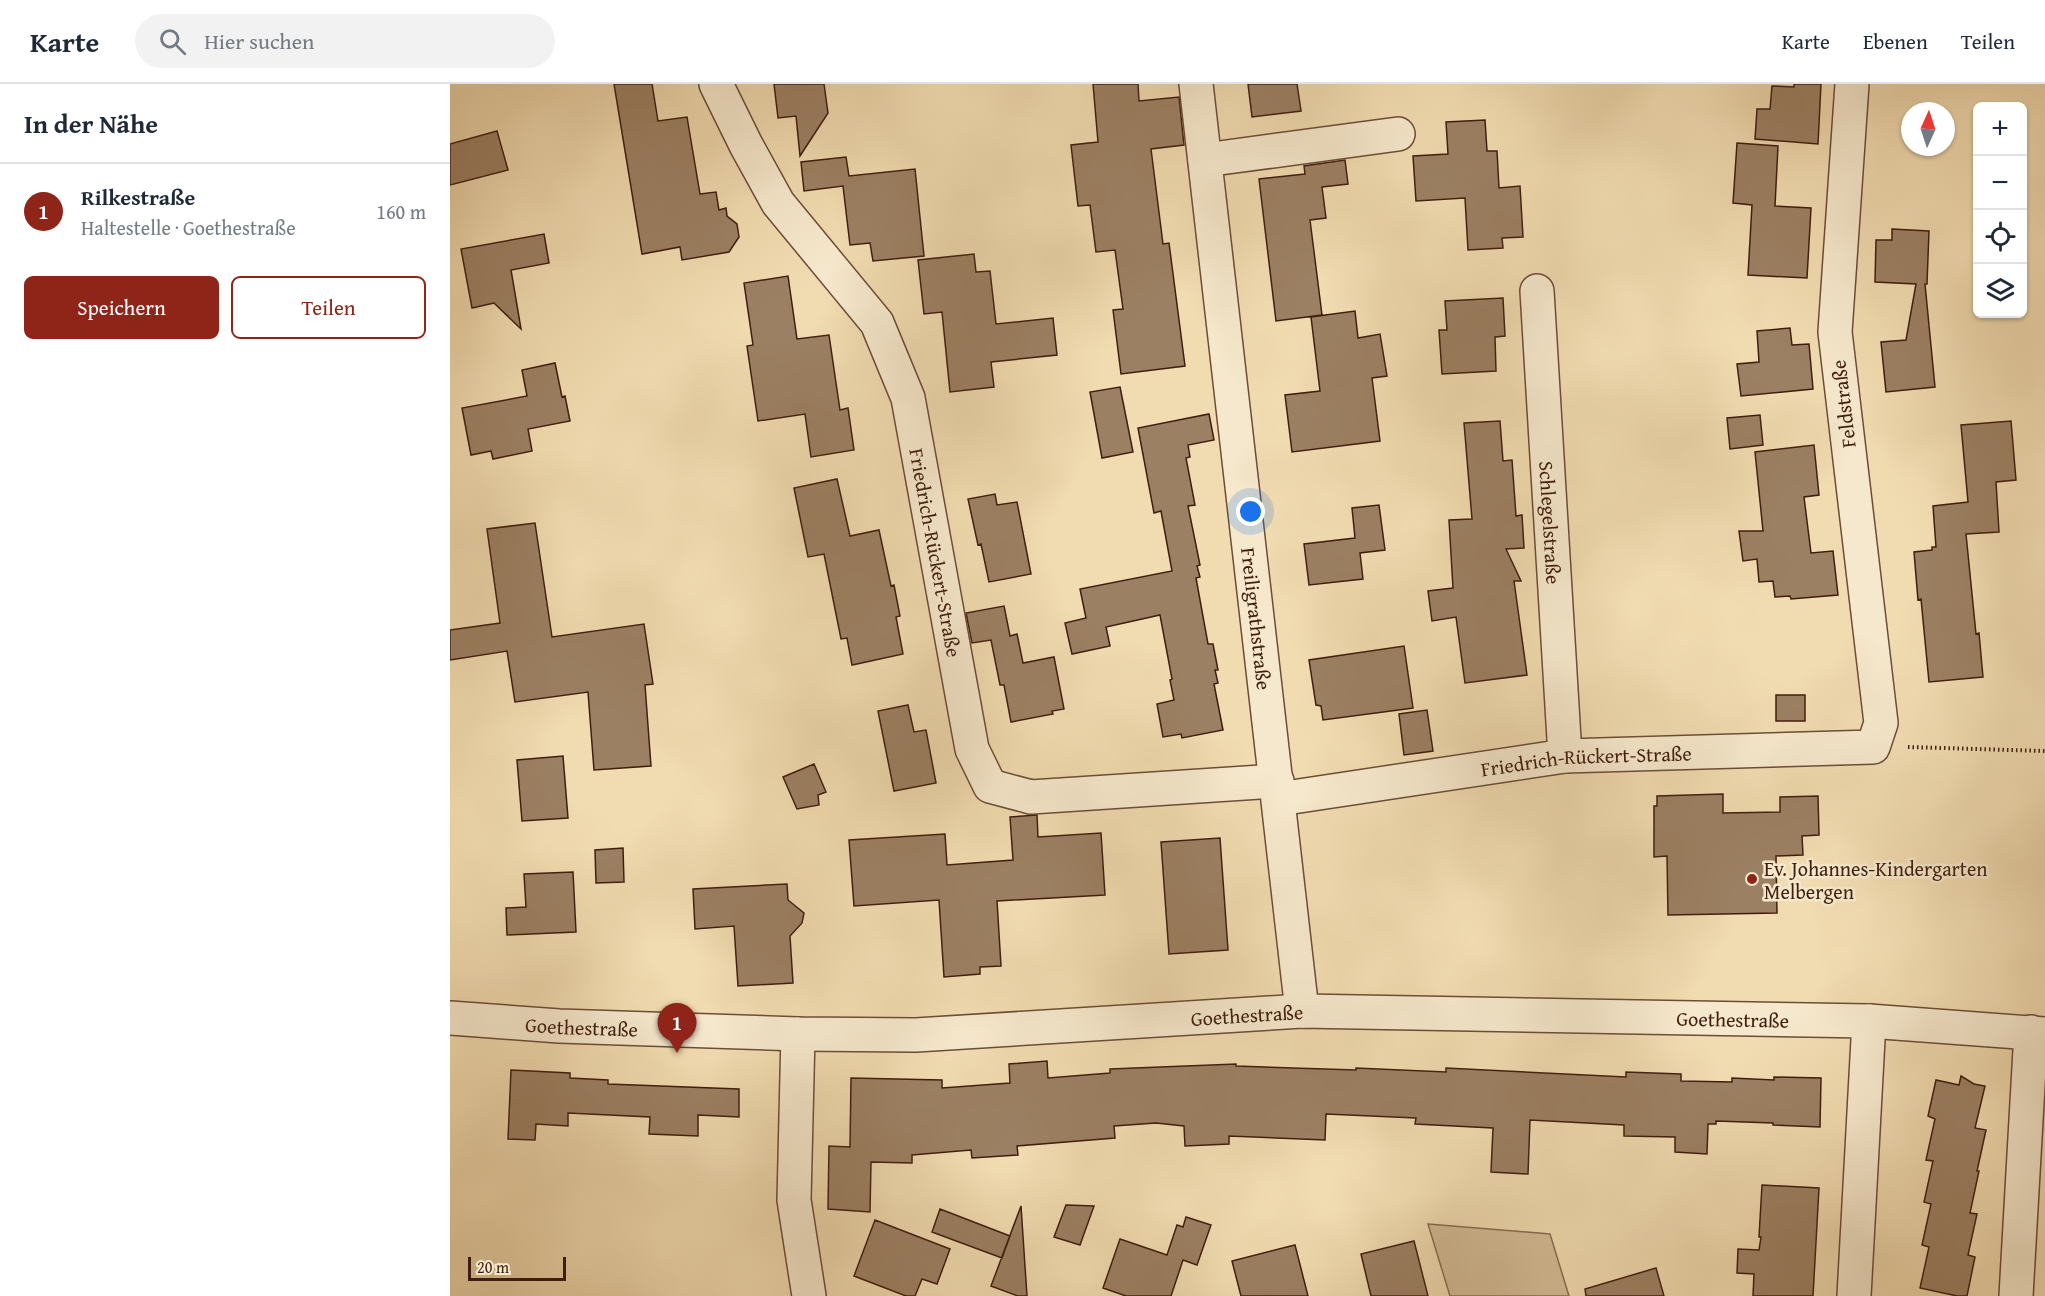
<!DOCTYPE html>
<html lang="de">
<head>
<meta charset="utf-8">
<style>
  body { margin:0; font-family:"Gentium Book Plus",serif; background:#f2f2f3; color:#1f2937 }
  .controls { position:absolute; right:18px; top:18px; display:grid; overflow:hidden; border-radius:9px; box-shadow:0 2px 4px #0004 }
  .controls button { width:54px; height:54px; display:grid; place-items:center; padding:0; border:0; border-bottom:2px solid #e0e1e3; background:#fff; color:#1f2937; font:30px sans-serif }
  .compass { position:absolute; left:1451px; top:18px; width:54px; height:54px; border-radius:50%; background:#fff; box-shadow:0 2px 4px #0004; rotate:3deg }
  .scale { position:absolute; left:18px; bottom:15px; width:98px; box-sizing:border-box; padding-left:6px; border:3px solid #401e0f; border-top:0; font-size:16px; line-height:21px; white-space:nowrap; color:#401e0f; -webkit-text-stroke:4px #f6e8cc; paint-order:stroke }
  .you { position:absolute; left:801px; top:428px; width:21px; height:21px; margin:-15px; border:4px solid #fff; border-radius:50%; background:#1a73e8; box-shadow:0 0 0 9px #1a73e833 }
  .badge { display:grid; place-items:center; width:39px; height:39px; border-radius:50%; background:#8f2418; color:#fff; font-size:20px; font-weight:700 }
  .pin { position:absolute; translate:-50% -50px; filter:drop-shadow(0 2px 3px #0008) }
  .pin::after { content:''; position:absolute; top:32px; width:21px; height:18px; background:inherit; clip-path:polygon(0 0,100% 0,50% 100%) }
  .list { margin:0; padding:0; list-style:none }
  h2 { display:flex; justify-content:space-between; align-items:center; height:78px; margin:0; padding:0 24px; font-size:26px }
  h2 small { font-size:20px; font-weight:400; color:#747a83 }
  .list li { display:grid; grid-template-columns:39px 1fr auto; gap:18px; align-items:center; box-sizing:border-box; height:96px; padding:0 24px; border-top:2px solid #e0e1e3 }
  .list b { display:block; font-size:22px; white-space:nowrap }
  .list p { margin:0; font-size:20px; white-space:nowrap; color:#747a83 }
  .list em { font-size:20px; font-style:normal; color:#747a83 }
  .actions { display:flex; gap:12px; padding:18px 24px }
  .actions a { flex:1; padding:14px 0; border:2px solid #8f2418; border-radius:9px; text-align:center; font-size:21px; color:#8f2418 }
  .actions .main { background:#8f2418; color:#fff }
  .icon { flex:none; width:33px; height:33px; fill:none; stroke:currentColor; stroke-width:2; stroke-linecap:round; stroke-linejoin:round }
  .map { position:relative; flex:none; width:1595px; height:1212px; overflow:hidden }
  header { display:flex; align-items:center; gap:36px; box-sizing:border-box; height:84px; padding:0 30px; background:#fff; border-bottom:2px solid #e0e1e3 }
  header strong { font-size:28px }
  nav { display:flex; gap:33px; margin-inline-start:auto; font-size:21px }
  .search { width:420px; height:54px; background:#f2f2f3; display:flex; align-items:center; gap:15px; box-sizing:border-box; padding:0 21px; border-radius:33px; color:#747a83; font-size:22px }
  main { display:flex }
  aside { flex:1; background:#fff }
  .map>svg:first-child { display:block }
  .green { fill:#d3bb95; stroke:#8a6c52; stroke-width:1.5 }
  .building { fill:#9c8063; stroke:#401e0f; stroke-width:1.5 }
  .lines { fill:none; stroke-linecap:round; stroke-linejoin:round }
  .minor-casing { stroke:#6c4d37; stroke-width:36 }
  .path { stroke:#401e0f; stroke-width:4; stroke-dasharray:1.5 3; stroke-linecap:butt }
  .minor { stroke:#f6e8cc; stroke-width:33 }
  .poi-dot { fill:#8f2418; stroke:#f6e8cc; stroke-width:2 }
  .labels { text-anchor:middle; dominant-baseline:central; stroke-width:5; stroke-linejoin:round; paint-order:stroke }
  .street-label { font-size:20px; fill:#401e0f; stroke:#f6e8cc }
  .poi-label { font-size:20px; fill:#401e0f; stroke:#f6e8cc; text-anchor:start }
</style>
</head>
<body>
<header>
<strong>Karte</strong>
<div class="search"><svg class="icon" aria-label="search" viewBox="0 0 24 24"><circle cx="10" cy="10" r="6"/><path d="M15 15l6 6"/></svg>Hier suchen</div>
<nav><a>Karte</a><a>Ebenen</a><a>Teilen</a></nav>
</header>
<main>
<aside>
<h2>In der Nähe<small></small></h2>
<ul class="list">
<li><span class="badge">1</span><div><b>Rilkestraße</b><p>Haltestelle · Goethestraße</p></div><em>160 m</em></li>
</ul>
<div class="actions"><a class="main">Speichern</a><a>Teilen</a></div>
</aside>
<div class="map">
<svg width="1595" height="1212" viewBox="0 0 1595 1212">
  <rect width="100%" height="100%" fill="#f1dbb0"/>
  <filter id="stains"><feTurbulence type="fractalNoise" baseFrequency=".00333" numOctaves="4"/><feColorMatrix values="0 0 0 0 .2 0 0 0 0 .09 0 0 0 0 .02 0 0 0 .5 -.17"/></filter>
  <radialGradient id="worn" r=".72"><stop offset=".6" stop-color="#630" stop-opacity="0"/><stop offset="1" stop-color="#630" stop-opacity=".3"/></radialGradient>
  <path class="green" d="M978 1140 1100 1150 1119 1212H1000Z"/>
  <path class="building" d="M164 0H202L208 37 237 33 250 110 266 108 269 126 276 124 277 132 287 140 289 153 279 168 232 176 230 163 192 170Z
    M324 0H374L378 29 350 72 346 32 328 34Z
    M643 0H688L689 17 729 13 734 61 701 65 713 160 719 159 735 282 671 290 663 226 673 225 665 166 646 168 640 121 628 122 621 61 648 58Z
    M798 0H847L851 27 802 33Z
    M1344 0H1371L1368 60 1305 55 1307 25H1320L1322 2 1344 3Z
    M1035 36 1037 67H1047L1049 104 1070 102 1073 153 1052 154 1053 164 1018 166 1015 114 966 117 963 72 998 70 996 38Z
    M47 47 58 86 0 101V60Z
    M1287 59 1328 62 1325 122 1361 124 1357 194 1298 191 1302 121 1283 119Z
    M396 73 399 92 465 85 474 172 423 177 420 159 400 161 393 102 354 107 351 78Z
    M895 76 898 100 872 103 876 134 860 136 872 231 826 237 809 95 855 90 854 82Z
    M1442 145 1479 147 1477 200H1475L1485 303 1436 308 1431 258 1456 256 1466 200 1425 198 1426 156H1442Z
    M94 150 99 179 61 186 71 245 44 219 22 224 11 165Z
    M524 170 526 188 540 187 546 240 603 234 607 271 541 278 544 303 500 308 492 228 474 230 468 176Z
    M338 192 347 255 379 251 390 326 398 324 404 366 361 373 355 330 308 337 297 262 303 261 294 199Z
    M1053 214 1055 252 1045 253 1046 287 992 290 989 246H997L995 217Z
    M905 227 908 254 930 250 937 292 922 294 930 357 842 368 835 311 870 307 861 233Z
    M1340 244 1342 261 1359 260 1363 305 1291 312 1287 280 1309 278 1307 247Z
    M105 279 112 313 115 312 120 337 78 345 82 367 43 375 41 367 21 371 12 324 77 312 72 286Z
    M670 303 683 368 652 374 640 308Z
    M759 330 764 356 738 361 740 373 736 374 745 421 738 422 750 481 747 482 750 493 746 494 758 560H763L768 586H765L768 599 764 600 773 646 732 654 731 650 713 653 707 620 724 616 720 596 722 595 710 531 656 543 660 562 622 570 615 539 636 534 630 505 722 487 711 427 704 429 688 344Z
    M1310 331 1313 361 1280 365 1277 334Z
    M1050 337 1053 377 1062 376 1066 432 1072 431 1074 464 1056 465 1071 497H1064L1077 591 1015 599 1006 533 982 537 978 507 1003 504 999 436 1022 435 1014 339Z
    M1561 337 1566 396 1546 398 1549 448 1516 450 1526 550 1529 549 1533 593 1479 598 1471 515 1468 516 1464 468 1482 466V463H1486L1483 422 1518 418 1511 341Z
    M1364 361 1369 411 1354 413 1361 469 1383 467 1388 511 1341 515 1340 512 1325 513 1323 497 1309 498 1307 475 1293 477 1289 447H1313L1305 368Z
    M387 395 400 452 429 446 441 502 444 501 450 532 446 533 453 570 402 581 397 554 391 555 374 470 358 473 344 404Z
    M545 410 547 421 567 418 581 490 539 498 531 460 528 461 518 415Z
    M929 421 935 466 910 469 913 495 859 501 854 460 905 454 902 424Z
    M85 439 102 553 194 540 203 600 195 601 201 682 144 686 138 608 65 618 57 567 0 576V546L50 539 37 445Z
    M554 522 560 552 567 550 573 579 604 573 614 625 602 627 603 630 561 638 554 601H550L541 556 522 559 516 529Z
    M954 562 963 624 873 636 871 622 866 621 859 576Z
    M1326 611H1355V637H1326Z
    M458 621 464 648 476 646 486 699 444 707 428 627Z
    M977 626 983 667 954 671 949 630Z
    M113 672 118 734 72 737 67 676Z
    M364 680 376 708 368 711 369 721 347 725 333 693Z
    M1273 710V729L1330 728V713L1368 712 1369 751 1352 752 1353 771 1326 772 1327 829 1218 831 1217 772 1204 773V722H1207V712Z
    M587 731 588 753 651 749 655 811 547 817 551 882 530 883V890L494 893 489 816 404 822 399 756 495 750 497 781 563 776 560 733Z
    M770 754 778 866 719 870 711 758Z
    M173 764 174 798 146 799 145 766Z
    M123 788 126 848 57 851 56 824 76 823 74 790Z
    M337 800 338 816 354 829 352 839 340 852 343 899 288 902 284 842 245 845 243 805Z
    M597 977 598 994 660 989V985L786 980V982L906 986V984L996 988V984L1176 993V988L1231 990V997L1282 998V994L1324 996V993L1371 994 1370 1043 1323 1041V1039L1266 1037V1040H1258L1257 1070 1225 1068V1053L1174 1052V1041L1080 1036 1078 1090 1041 1088 1043 1044 965 1040 966 1034 876 1030 875 1056 779 1052V1060L735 1062 734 1042 706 1039 664 1042 665 1054 567 1062 568 1071 522 1074 521 1066 462 1071V1079L421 1078 420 1128 378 1125 379 1062 400 1063 401 994 492 996V1004L560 999 559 980Z
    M61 986 120 989V994L158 996V1000L289 1005V1033L248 1031V1052L199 1050 200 1033 118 1029V1042L86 1040 85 1056 58 1055Z
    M1511 992 1524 1000 1535 1002 1525 1044 1536 1046 1527 1087H1529L1520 1129 1527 1130 1518 1171 1525 1173 1517 1212H1507L1470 1204 1479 1163 1472 1161 1481 1120 1474 1118 1483 1077 1476 1076 1485 1035 1478 1032 1486 996 1509 1001Z
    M1312 1101 1369 1104 1363 1212H1303L1304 1190 1287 1189 1288 1165 1309 1166 1311 1153H1309Z
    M616 1121 644 1122 630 1161 604 1153Z
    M571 1122 577 1212H568L541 1202Z
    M490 1125 560 1152 552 1174 482 1148Z
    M736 1133 761 1141 747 1181 733 1176 721 1212H676L653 1204 670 1155 717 1171 727 1141 733 1143Z
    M425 1136 500 1165 487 1200 472 1195 465 1212H456L404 1192Z
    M964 1157 978 1212H921L911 1170Z
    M845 1161 858 1212H791L782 1177Z
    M1206 1184 1214 1212H1136L1135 1205Z"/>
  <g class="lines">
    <defs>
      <g id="minor">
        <path id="s1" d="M266 0 296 61 328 119 427 239 458 314 522 665 540 702 581 713 827 697"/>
        <path id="s2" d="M746 0 852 927"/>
        <path d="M755 76 948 50"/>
        <path id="s3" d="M1087 207 1115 672"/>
        <path id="s4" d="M829 715 1115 672 1423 663 1431 639 1385 248 1402 0"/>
        <path id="s5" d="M0 934 109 942 348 950 466 951 852 927 1419 937 1595 950"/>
        <path d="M348 950 344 1116 359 1212"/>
        <path d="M1404 1212 1419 937"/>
        <path d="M1566 1212 1581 948"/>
      </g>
    </defs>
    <use href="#minor" class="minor-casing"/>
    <path class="path" d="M1458 663 1595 667"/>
    <use href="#minor" class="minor"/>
  </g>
  <circle class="poi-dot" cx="1302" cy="795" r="6"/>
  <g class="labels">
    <g class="street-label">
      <text transform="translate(1393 320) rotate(-97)">Feldstraße</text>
      <text stroke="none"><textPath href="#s3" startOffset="232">Schlegelstraße</textPath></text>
      <text stroke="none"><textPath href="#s1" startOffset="528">Friedrich-Rückert-Straße</textPath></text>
      <text stroke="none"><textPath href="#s2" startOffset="538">Freiligrathstraße</textPath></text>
      <text stroke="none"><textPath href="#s4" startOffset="310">Friedrich-Rückert-Straße</textPath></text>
      <text stroke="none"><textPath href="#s5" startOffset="798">Goethestraße</textPath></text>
      <text stroke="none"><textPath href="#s5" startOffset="1284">Goethestraße</textPath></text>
      <text stroke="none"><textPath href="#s5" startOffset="132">Goethestraße</textPath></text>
    </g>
    <g class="poi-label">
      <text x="1314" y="784">Ev. Johannes-Kindergarten<tspan x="1314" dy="23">Melbergen</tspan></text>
    </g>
  </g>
  <rect width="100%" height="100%" filter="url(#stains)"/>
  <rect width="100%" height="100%" fill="url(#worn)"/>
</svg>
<div class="controls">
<button>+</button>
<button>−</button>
<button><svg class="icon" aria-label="locate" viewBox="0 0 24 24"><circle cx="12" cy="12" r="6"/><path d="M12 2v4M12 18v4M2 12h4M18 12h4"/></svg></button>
<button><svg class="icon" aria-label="layers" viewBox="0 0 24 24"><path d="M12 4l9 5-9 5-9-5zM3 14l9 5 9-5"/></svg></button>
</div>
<svg class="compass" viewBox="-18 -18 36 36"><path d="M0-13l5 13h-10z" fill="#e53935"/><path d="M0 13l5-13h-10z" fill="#747a83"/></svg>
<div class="scale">20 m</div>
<div class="you"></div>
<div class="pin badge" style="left:227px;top:969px">1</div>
</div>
</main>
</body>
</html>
